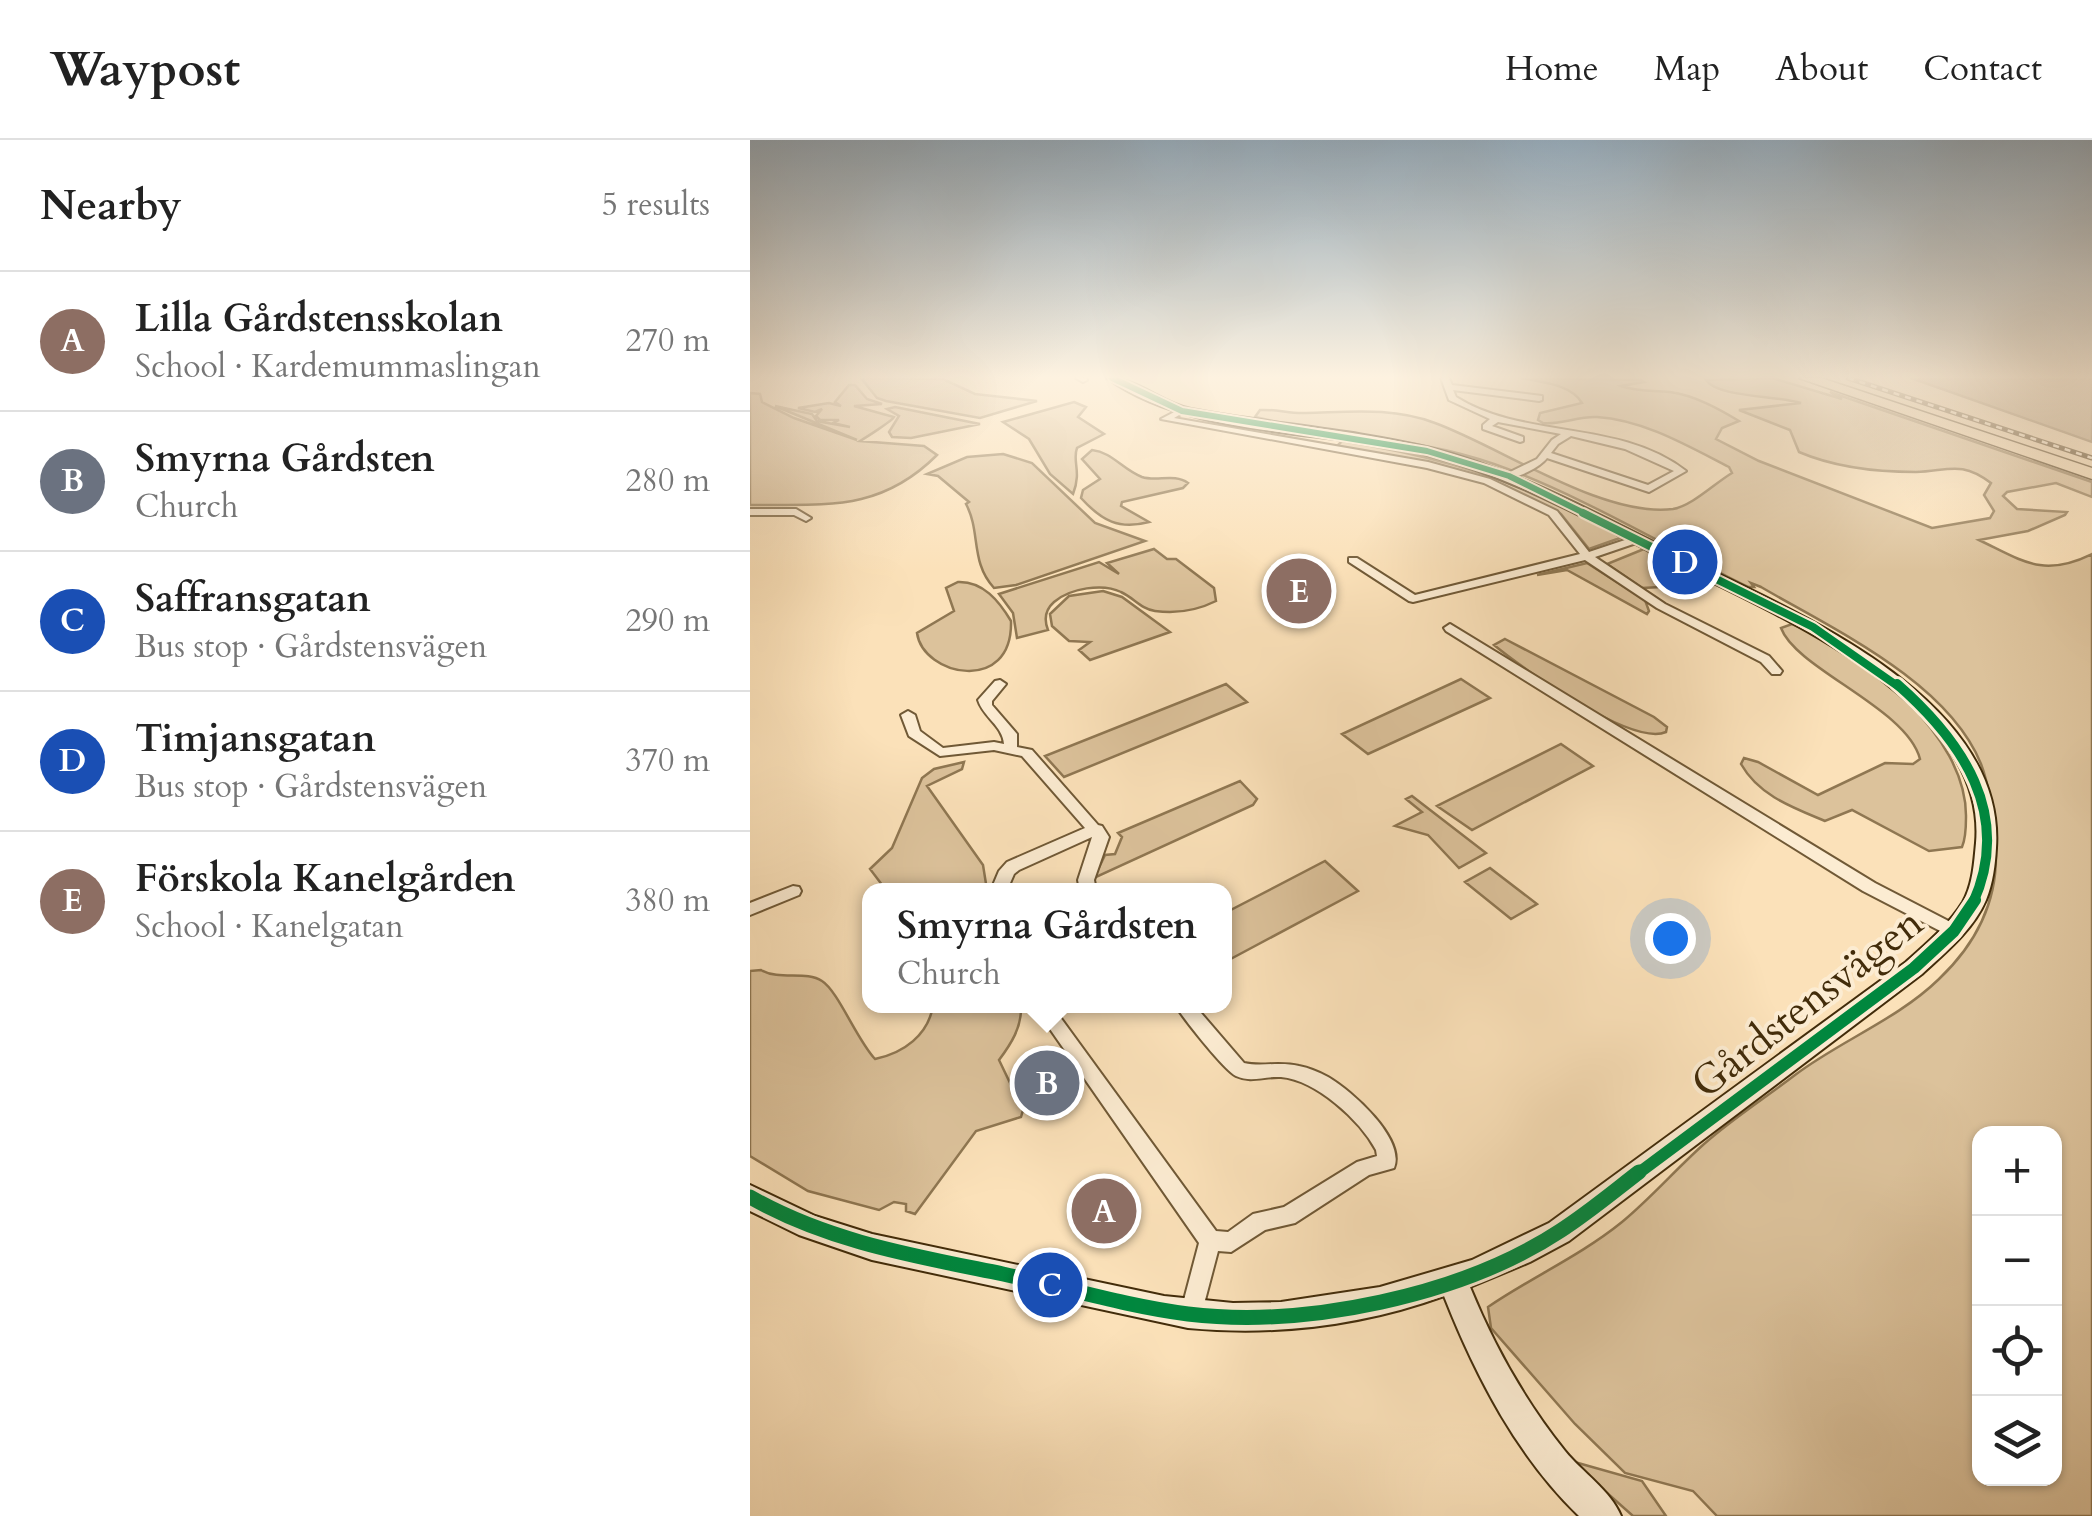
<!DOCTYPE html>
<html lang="en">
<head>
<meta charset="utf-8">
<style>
  body { margin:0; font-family:Cardo,serif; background:#f6f6f6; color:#222 }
  .controls { position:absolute; right:30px; bottom:30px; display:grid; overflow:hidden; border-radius:20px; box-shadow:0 2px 8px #0004 }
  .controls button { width:90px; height:90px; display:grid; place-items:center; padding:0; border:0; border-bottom:2px solid #e0e0e0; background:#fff; color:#222; font:50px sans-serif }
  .you { position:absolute; left:920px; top:798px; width:35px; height:35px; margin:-25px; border:8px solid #fff; border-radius:50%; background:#1a73e8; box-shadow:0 0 0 15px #1a73e833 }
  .badge { display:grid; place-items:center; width:65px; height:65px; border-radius:50%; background:#2563eb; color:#fff; font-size:32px; font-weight:700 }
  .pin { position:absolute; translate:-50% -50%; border:5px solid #fff; box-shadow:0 2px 10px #0006 }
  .popup { position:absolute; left:112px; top:743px; width:370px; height:130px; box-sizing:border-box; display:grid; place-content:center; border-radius:20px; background:#fff; filter:drop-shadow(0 2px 8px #0005); font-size:32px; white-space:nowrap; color:#767676 }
  .popup b { font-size:38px; color:#222 }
  .popup::after { content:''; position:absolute; left:50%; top:100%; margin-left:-20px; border:20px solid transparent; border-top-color:#fff }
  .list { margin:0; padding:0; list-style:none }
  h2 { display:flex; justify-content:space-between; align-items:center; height:130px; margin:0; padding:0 40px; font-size:42px }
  h2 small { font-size:32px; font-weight:400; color:#767676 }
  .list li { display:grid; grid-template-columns:65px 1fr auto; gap:30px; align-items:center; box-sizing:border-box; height:140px; padding:0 40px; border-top:2px solid #e0e0e0 }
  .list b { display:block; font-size:38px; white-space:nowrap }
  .list p { margin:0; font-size:32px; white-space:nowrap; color:#767676 }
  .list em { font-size:32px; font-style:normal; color:#767676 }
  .icon { flex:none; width:55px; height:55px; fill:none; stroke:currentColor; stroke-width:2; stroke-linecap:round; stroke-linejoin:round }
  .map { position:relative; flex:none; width:1342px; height:1376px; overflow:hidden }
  header { display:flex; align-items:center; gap:60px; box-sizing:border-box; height:140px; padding:0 50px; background:#fff; border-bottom:2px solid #e0e0e0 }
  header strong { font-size:48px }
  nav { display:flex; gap:55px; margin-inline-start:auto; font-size:35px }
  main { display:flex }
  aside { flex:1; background:#fff }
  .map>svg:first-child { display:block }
  .green { fill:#dcc29b; stroke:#8f7752; stroke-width:2.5; fill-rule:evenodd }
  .water { fill:#bca37e; stroke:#8b7350; stroke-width:2.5 }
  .building { fill:#a28a65; stroke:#422c0a; stroke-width:2.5 }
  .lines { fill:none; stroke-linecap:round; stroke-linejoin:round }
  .street-casing { stroke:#705936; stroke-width:4 }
  .secondary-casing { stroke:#422c0a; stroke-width:4 }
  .highway-casing { stroke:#422c0a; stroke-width:3 }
  .street { fill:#fcecd2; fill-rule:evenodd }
  .secondary { fill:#fcecd2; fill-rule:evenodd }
  .highway { fill:#fbe1b9; fill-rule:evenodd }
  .rail-casing { stroke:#422c0a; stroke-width:5 }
  .rail { stroke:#fcecd2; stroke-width:2.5; stroke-dasharray:6; stroke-linecap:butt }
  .cycleway-far4-casing { stroke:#fcecd2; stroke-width:10 }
  .cycleway-far3-casing { stroke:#fcecd2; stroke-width:12 }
  .cycleway-far2-casing { stroke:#fcecd2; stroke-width:16 }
  .cycleway-far1-casing { stroke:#fcecd2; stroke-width:19 }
  .cycleway-casing { stroke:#fcecd2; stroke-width:21 }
  .cycleway-far4 { stroke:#00873e; stroke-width:6 }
  .cycleway-far3 { stroke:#00873e; stroke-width:8 }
  .cycleway-far2 { stroke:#00873e; stroke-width:10 }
  .cycleway-far1 { stroke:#00873e; stroke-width:12 }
  .cycleway { stroke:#00873e; stroke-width:15 }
  .labels { text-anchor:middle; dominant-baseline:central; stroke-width:8; stroke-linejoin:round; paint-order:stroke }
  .street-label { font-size:42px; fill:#422c0a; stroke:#fcecd2 }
</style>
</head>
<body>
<header>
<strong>Waypost</strong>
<nav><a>Home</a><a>Map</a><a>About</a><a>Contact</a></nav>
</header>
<main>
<aside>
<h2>Nearby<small>5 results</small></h2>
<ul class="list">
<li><span class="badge" style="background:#8d6e63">A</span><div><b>Lilla Gårdstensskolan</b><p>School · Kardemummaslingan</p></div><em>270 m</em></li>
<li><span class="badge" style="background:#6b7280">B</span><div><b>Smyrna Gårdsten</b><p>Church</p></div><em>280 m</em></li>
<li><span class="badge" style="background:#1a4fb4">C</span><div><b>Saffransgatan</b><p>Bus stop · Gårdstensvägen</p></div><em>290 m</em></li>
<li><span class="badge" style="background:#1a4fb4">D</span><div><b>Timjansgatan</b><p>Bus stop · Gårdstensvägen</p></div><em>370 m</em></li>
<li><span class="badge" style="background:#8d6e63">E</span><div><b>Förskola Kanelgården</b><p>School · Kanelgatan</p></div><em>380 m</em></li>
</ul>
</aside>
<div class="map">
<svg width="1342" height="1376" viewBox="0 0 1342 1376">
  <rect width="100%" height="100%" fill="#fbe1b9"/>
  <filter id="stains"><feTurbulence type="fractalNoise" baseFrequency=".002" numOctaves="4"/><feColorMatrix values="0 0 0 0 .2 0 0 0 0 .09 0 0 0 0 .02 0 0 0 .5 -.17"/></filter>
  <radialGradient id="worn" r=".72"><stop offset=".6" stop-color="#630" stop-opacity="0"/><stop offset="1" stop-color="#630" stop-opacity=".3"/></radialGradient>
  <path class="green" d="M111 238 193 239 225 254 287 261 230 278 136 261 127 258Z
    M771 238 891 240 894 242 871 246C888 252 902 250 920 252 944 255 969 269 989 281L972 288 966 299 1009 321 1182 388 1240 378 1244 371 1234 355 1241 343C1211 320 1198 331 1166 332 1127 332 1084 327 1049 312L1040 290 989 270 1051 263C1026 255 969 258 956 240L1022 238 1092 259 1080 252 1342 342V357L1306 343 1257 352 1253 356 1267 369 1317 372 1315 375 1278 391 1229 400C1273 421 1293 438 1342 414V1376H967L943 1351 875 1333 825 1284 741 1188 738 1167C782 1137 830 1116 872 1082 901 1058 926 1029 954 1004 982 979 1015 958 1045 935 1090 901 1148 879 1189 839 1229 801 1251 754 1245 698 1243 673 1240 648 1231 624 1198 542 1083 489 1011 447L1001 443 1004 447H998C925 412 830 354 744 324 667 297 584 296 505 277L510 270C527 269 540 274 556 273 601 272 642 267 685 283 751 307 853 378 923 369 942 366 965 343 982 333L979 327C938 306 894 280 847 277 828 276 811 285 793 283L788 280 790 273 832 263C821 244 791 242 771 238ZM1230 994H1304V1338H1230Z
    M99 245H105L117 259 132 264 104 266 144 277C142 281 115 298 110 301L174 306 187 315C129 373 74 364 0 365V253L10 254 12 262 44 278 107 300 25 266 62 274 67 281 100 287 83 283 89 280H70L66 276 72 269 65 272 48 268 79 263 91 266 85 262Z
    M324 262 336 267 328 277 354 294 327 308C322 321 332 331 323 354L300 334 279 299 253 282Z
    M145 267 230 284 161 298 142 297 139 292 149 276 137 269Z
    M592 301C669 313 737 331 808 364 828 374 854 383 870 398L839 409 811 374 754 345 689 325 587 306Z
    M342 310C362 312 373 330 392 337 407 342 424 333 438 343L433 348 372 362 371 366 399 382C369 390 352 381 331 358L333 350 350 339 332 319Z
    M253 314 282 323 345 383 395 401 266 445 244 448C220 422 231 392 216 364L219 362 188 336 177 334 217 317Z
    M404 409 417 419H426L464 448 466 461C446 471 427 474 405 471 391 469 384 458 371 452 353 443 320 448 304 462 295 470 294 480 298 490L267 498 263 473 249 454 349 422 369 434 357 423Z
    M894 409 928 429 911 447 892 448 857 424Z
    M837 423 895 460 899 471 897 474 817 430 787 435Z
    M208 442C233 441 249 461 261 481 263 555 173 536 167 493L204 471 196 448Z
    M353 451 372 457 420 492 340 520 329 510 340 502 319 501 302 486 300 474 319 456Z
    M1042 484C1113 513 1217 594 1216 677 1216 687 1216 698 1212 707L1179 711 1102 670 1075 681C1044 668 1009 656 991 624L994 618 1008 622 1068 655 1135 623 1163 624 1170 619C1157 568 1046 529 1031 488Z
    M755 499 904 577 917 587 916 592C882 607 772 528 744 505Z
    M711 539 740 558 618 614 592 594Z
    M476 544 497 562 314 637 295 616Z
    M811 604 843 626 722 690 687 666Z
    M214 622 212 629 177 646 233 725 237 750H136L120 729 142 708 172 638 184 629Z
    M490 641 507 659 503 665 344 738 355 715 365 714 372 697 368 693Z
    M662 656 736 713 709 728 678 695 645 686 672 672 656 659Z
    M575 721 608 751 475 822V773Z
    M740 728 787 764 761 779 715 742Z
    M11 830C30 841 56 830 72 841 88 851 107 900 125 919 154 913 178 895 183 866H271C272 887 261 904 249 920L273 970 271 977 226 991 165 1074 156 1071V1064L144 1062 129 1070 58 1051 0 1016V831Z
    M821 1321 892 1341 916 1376H883Z"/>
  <path class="water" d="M1161 238 1342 239V302Z"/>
  <path class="building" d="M307 925 320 944 286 962 273 943Z"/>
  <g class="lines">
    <defs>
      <path id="street" d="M326 238H336L337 240 333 242Z
        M691 238H699L702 245 792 256V260L789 261 703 250 706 257C774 300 869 279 936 331L899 352 797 318C789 328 768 338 756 338V334L787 319 802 300 811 294 748 282 742 286 773 297V301L770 302 733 289V285L740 279 699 260ZM821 296 875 309 924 331 898 345 801 313 808 304Z
        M432 268 436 271 424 278 678 322 740 339 807 371 839 412 884 397H892V401L845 417 915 464 1019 516 1032 531 1030 534H1022L1011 522 907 468 835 420 663 462 659 461 599 422V418H607L665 455 830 414 799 375 734 343 677 328 411 279Z
        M0 369H46L61 378 56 381 44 375H0Z
        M700 484 1125 743 1210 787 1212 791 1210 795H1198L1113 751 696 491 694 488Z
        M250 540 256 544 242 561V565L267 594V607L282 610 348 685 352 686 359 697 344 740 346 750H330L328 740 342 697 269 730 264 734 257 750H241L249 731 257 722 335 688 272 616 244 610 190 616 159 596 151 575 158 571 165 575 170 591 193 608 244 602 254 604C253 586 233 577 228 560L245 541Z
        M43 746 49 747 51 751 49 755 0 775V763Z
        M284 866H302L466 1091 478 1092 503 1074 534 1067 607 1022 627 1016 626 1010C610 980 566 940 531 937 515 936 501 943 486 936 474 930 433 878 426 866H445L494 923C512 927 530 921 549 926 559 928 569 932 578 937 602 951 656 999 644 1028L619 1035 545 1083 515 1090 481 1112 468 1111 449 1183 441 1186 433 1183 430 1175 449 1103Z"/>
      <path id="secondary" d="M357 238C388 238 411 263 441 269 520 284 602 289 680 308 772 331 854 378 937 419 1047 473 1256 559 1246 708 1245 725 1243 743 1236 760 1223 790 1196 812 1172 834L819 1101 780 1122 720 1147C744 1206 775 1261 815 1311 832 1332 861 1351 871 1376H829C767 1316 726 1237 694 1156 611 1186 525 1196 438 1188L122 1120 49 1095 0 1071V1045L65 1076 122 1094 414 1156 483 1163 531 1162 630 1147 722 1120 799 1083 1156 822C1177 803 1198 786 1213 762 1223 744 1224 723 1226 703 1238 563 1029 476 927 425 846 384 766 338 678 315 579 289 440 299 357 238Z"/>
      <path id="highway" d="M1049 238H1071L1342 328V339Z"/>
    </defs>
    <use href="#street" class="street-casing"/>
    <use href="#secondary" class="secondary-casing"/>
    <use href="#highway" class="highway-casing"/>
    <use href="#street" class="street"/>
    <use href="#secondary" class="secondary"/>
    <use href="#highway" class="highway"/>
    <defs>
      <path id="rail" d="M1098 238 1342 318"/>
    </defs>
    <use href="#rail" class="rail-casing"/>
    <use href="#rail" class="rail"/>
    <defs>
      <path id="cycleway-far4" d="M362 238 432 271 677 311 759 336 838 375"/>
      <path id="cycleway-far3" d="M833 373 1063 487 1149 547"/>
      <path id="cycleway-far2" d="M1147 544C1212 601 1263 674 1223 763"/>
      <path id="cycleway-far1" d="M886 1035 1164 828 1204 791 1225 760"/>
      <path id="cycleway" d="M0 1057C79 1102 165 1116 253 1134 314 1147 375 1166 438 1174 555 1188 711 1156 810 1091 838 1073 863 1052 889 1032"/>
    </defs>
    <use href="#cycleway-far4" class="cycleway-far4-casing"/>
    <use href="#cycleway-far3" class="cycleway-far3-casing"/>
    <use href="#cycleway-far2" class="cycleway-far2-casing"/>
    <use href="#cycleway-far1" class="cycleway-far1-casing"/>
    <use href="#cycleway" class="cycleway-casing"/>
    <use href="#cycleway-far4" class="cycleway-far4"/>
    <use href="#cycleway-far3" class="cycleway-far3"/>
    <use href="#cycleway-far2" class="cycleway-far2"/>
    <use href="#cycleway-far1" class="cycleway-far1"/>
    <use href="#cycleway" class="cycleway"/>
  </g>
  <linearGradient id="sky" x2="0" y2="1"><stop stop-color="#96adbe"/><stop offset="0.55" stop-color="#fdf2e0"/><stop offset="1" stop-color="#fdf2e0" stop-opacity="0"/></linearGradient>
  <rect width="1342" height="431" fill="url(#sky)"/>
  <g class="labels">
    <g class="street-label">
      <text transform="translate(1057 863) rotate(-38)">Gårdstensvägen</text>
    </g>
  </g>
  <rect width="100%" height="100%" filter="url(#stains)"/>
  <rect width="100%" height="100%" fill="url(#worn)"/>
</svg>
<div class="controls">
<button>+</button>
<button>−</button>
<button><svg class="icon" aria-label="locate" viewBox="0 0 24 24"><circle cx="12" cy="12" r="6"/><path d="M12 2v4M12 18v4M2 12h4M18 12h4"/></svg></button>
<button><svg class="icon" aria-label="layers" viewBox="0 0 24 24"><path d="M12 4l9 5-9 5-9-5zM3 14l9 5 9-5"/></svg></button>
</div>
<div class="you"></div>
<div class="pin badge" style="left:354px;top:1071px;background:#8d6e63">A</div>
<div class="pin badge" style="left:297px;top:943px;background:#6b7280">B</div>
<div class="popup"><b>Smyrna Gårdsten</b>Church</div>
<div class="pin badge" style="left:300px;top:1145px;background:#1a4fb4">C</div>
<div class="pin badge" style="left:935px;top:422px;background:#1a4fb4">D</div>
<div class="pin badge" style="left:549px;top:451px;background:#8d6e63">E</div>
</div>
</main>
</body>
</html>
